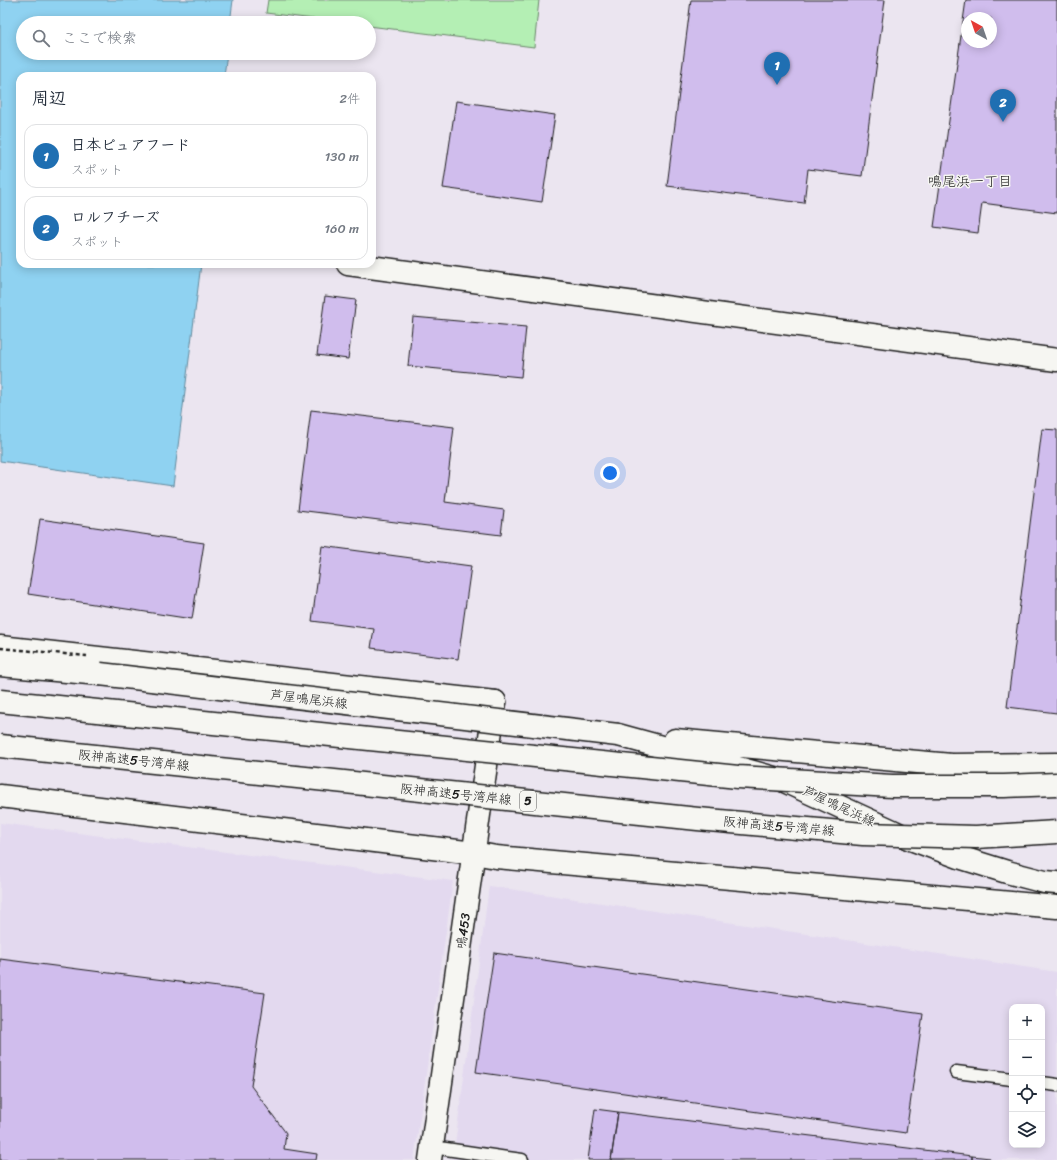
<!DOCTYPE html>
<html lang="ja">
<head>
<meta charset="utf-8">
<style>
  body { margin:0; font-family:Sriracha,"Klee One",sans-serif; background:#f2f2f3; color:#1f2937 }
  .controls { position:absolute; right:12px; bottom:12px; display:grid; overflow:hidden; border-radius:8px; box-shadow:0 2px 10px #0003 }
  .controls button { width:36px; height:36px; display:grid; place-items:center; padding:0; border:0; border-bottom:1px solid #e0e1e3; background:#fff; color:#1f2937; font:20px sans-serif }
  .compass { position:absolute; left:961px; top:12px; width:36px; height:36px; border-radius:50%; background:#fff; box-shadow:0 2px 10px #0003; rotate:320deg }
  .you { position:absolute; left:610px; top:473px; width:14px; height:14px; margin:-10px; border:3px solid #fff; border-radius:50%; background:#1a73e8; box-shadow:0 0 0 6px #1a73e833 }
  .badge { display:grid; place-items:center; width:26px; height:26px; border-radius:50%; background:#1f6fb2; color:#fff; font-size:13px; font-weight:700 }
  .pin { position:absolute; translate:-50% -33px; filter:drop-shadow(0 1px 2px #0008) }
  .pin::after { content:''; position:absolute; top:21px; width:14px; height:12px; background:inherit; clip-path:polygon(0 0,100% 0,50% 100%) }
  .list { margin:0; padding:0; list-style:none }
  h2 { display:flex; justify-content:space-between; align-items:center; height:52px; margin:0; padding:0 16px; font-size:17px }
  h2 small { font-size:13px; font-weight:400; color:#747a83 }
  .list li { display:grid; grid-template-columns:26px 1fr auto; gap:12px; align-items:center; box-sizing:border-box; height:64px; margin:0 8px 8px; padding:0 8px; border:1px solid #e0e1e3; border-radius:12px }
  .list b { display:block; font-size:15px; white-space:nowrap }
  .list p { margin:0; font-size:13px; white-space:nowrap; color:#747a83 }
  .list em { font-size:13px; font-style:normal; color:#747a83 }
  .icon { flex:none; width:22px; height:22px; fill:none; stroke:currentColor; stroke-width:2; stroke-linecap:round; stroke-linejoin:round }
  .map { position:relative; flex:none; width:1057px; height:1160px; overflow:hidden }
  .search { position:absolute; background:#fff; box-shadow:0 2px 10px #0003; left:16px; top:16px; width:360px; height:44px; display:flex; align-items:center; gap:10px; box-sizing:border-box; padding:0 14px; border-radius:22px; color:#747a83; font-size:15px }
  .panel { position:absolute; background:#fff; box-shadow:0 2px 10px #0003; left:16px; top:72px; width:360px; height:196px; border-radius:12px }
  .map>svg:first-child { display:block }
  .built { fill:#e3d9ef; fill-rule:evenodd }
  .green { fill:#b4efb4; stroke:#688668 }
  .water { fill:#8fd2f1; stroke:#61899c }
  .building { fill:#d0bded; stroke:#1c1c1c; fill-rule:evenodd }
  .lines { fill:none; stroke-linecap:round; stroke-linejoin:round }
  .lane-casing { stroke:#1c1c1c; stroke-width:15 }
  .street-casing { stroke:#1c1c1c; stroke-width:25 }
  .secondary-casing { stroke:#1c1c1c; stroke-width:25 }
  .lane { stroke:#f6f6f2; stroke-width:12 }
  .street { stroke:#f6f6f2; stroke-width:22 }
  .secondary { stroke:#f6f6f2; stroke-width:22 }
  .secondary-bridge-casing { stroke:#1c1c1c; stroke-width:25; stroke-linecap:butt }
  .highway-bridge-casing { stroke:#1c1c1c; stroke-width:25; stroke-linecap:butt }
  .path-bridge { stroke:#1c1c1c; stroke-width:2.5; stroke-dasharray:4 3; stroke-linecap:butt }
  .secondary-bridge { stroke:#f6f6f2; stroke-width:22 }
  .highway-bridge { stroke:#f6f6f2; stroke-width:22 }
  .labels { text-anchor:middle; dominant-baseline:central; stroke-width:3; stroke-linejoin:round; paint-order:stroke }
  .shield { fill:#f6f6f2; stroke:#5d5d5c; stroke-width:1 }
  .shield-label { font-size:12px; font-weight:bold; fill:#1c1c1c }
  .street-label { font-size:13px; fill:#1c1c1c; stroke:#f6f6f2 }
  .neighbourhood-label { font-size:14px; fill:#1c1c1c; stroke:#f6f6f2 }
</style>
</head>
<body>
<div class="map">
<svg width="1057" height="1160" viewBox="0 0 1057 1160">
  <rect width="100%" height="100%" fill="#ebe5f0"/>
  <filter id="ink" filterUnits="userSpaceOnUse"><feTurbulence type="fractalNoise" baseFrequency=".025" numOctaves="2"/><feDisplacementMap in="SourceGraphic" scale="8" xChannelSelector="R" yChannelSelector="G"/><feConvolveMatrix kernelMatrix="1 2 1 2 8 2 1 2 1" color-interpolation-filters="sRGB"/></filter>
  <g filter="url(#ink)">
    <path class="built" d="M0 823 453 881 414 1160H0Z
      M489 886 1057 972V1160H453ZM1012 1007H1042V1145H1012Z"/>
    <path class="green" d="M268 0H539L534 47 369 26V23H345L266 13Z"/>
    <path class="water" d="M0 0H233L230 23H23V53H227L224 76H20V264H201L173 486 0 461Z"/>
    <path class="building" d="M691 0H885L862 176 808 169 804 203 667 186Z
      M966 0H1057V213L982 203 978 233 934 227ZM967 18H991V42H967Z
      M456 101 555 115 542 202 443 188Z
      M325 296 356 300 348 359 317 355Z
      M413 317 526 327 521 377 408 366Z
      M311 410 454 427 445 502 504 510 501 535 298 510Z
      M1042 429 1057 430V713L1007 707Z
      M40 519 204 543 192 619 28 594Z
      M322 546 471 566 458 659 371 648 374 629 312 621Z
      M494 953 923 1014 906 1133 476 1072Z
      M0 959 265 993 251 1086 286 1133 284 1149 317 1154 316 1160H0Z
      M595 1109 618 1112 611 1160H588Z
      M618 1112 972 1156V1160H611Z
      M972 1156 990 1158V1160H972Z"/>
    <g class="lines">
      <defs>
        <path id="lane" d="M956 1072 1012 1079
          M1042 1083 1057 1085
          M432 1147 522 1160"/>
        <path id="street" d="M0 647 495 702
          M0 796 474 853 496 857 1057 907"/>
        <path id="secondary" d="M348 264 1057 360
          M0 665 100 674
          M618 735 782 780 908 838 959 857 1007 872 1045 882 1057 883
          M675 740 951 765 1057 764
          M430 1160 495 702"/>
      </defs>
      <use href="#lane" class="lane-casing"/>
      <use href="#street" class="street-casing"/>
      <use href="#secondary" class="secondary-casing"/>
      <use href="#lane" class="lane"/>
      <use href="#street" class="street"/>
      <use href="#secondary" class="secondary"/>
      <defs>
        <path id="secondary-bridge" d="M100 674 618 735"/>
        <path id="highway-bridge" d="M0 701 738 777 892 786H1004L1057 784
          M0 746 698 819 863 834 976 837 1057 832"/>
      </defs>
      <use href="#secondary-bridge" class="secondary-bridge-casing"/>
      <use href="#highway-bridge" class="highway-bridge-casing"/>
      <path class="path-bridge" d="M0 648 87 656"/>
      <use href="#secondary-bridge" class="secondary-bridge"/>
      <use href="#highway-bridge" class="highway-bridge"/>
    </g>
  </g>
  <g class="labels">
    <rect class="shield" x="520" y="791" width="16" height="20" rx="3"/>
    <g class="shield-label">
      <text x="528" y="801">5</text>
    </g>
    <g class="street-label">
      <text transform="translate(309 699) rotate(7)">芦屋鳴尾浜線</text>
      <text transform="translate(134 760) rotate(6)">阪神高速5号湾岸線</text>
      <text transform="translate(456 794) rotate(6)">阪神高速5号湾岸線</text>
      <text transform="translate(839 806) rotate(25)">芦屋鳴尾浜線</text>
      <text transform="translate(779 826) rotate(5)">阪神高速5号湾岸線</text>
      <text transform="translate(463 931) rotate(-82)">鳴453</text>
    </g>
    <g class="neighbourhood-label">
      <text x="970" y="181">鳴尾浜一丁目</text>
    </g>
  </g>
</svg>
<div class="controls">
<button>+</button>
<button>−</button>
<button><svg class="icon" aria-label="locate" viewBox="0 0 24 24"><circle cx="12" cy="12" r="6"/><path d="M12 2v4M12 18v4M2 12h4M18 12h4"/></svg></button>
<button><svg class="icon" aria-label="layers" viewBox="0 0 24 24"><path d="M12 4l9 5-9 5-9-5zM3 14l9 5 9-5"/></svg></button>
</div>
<svg class="compass" viewBox="-18 -18 36 36"><path d="M0-13l5 13h-10z" fill="#e53935"/><path d="M0 13l5-13h-10z" fill="#747a83"/></svg>
<div class="you"></div>
<div class="pin badge" style="left:777px;top:85px">1</div>
<div class="pin badge" style="left:1003px;top:122px">2</div>
<div class="search"><svg class="icon" aria-label="search" viewBox="0 0 24 24"><circle cx="10" cy="10" r="6"/><path d="M15 15l6 6"/></svg>ここで検索</div>
<section class="panel">
<h2>周辺<small>2件</small></h2>
<ul class="list">
<li><span class="badge">1</span><div><b>日本ピュアフード</b><p>スポット</p></div><em>130 m</em></li>
<li><span class="badge">2</span><div><b>ロルフチーズ</b><p>スポット</p></div><em>160 m</em></li>
</ul>
</section>
</div>
</body>
</html>
